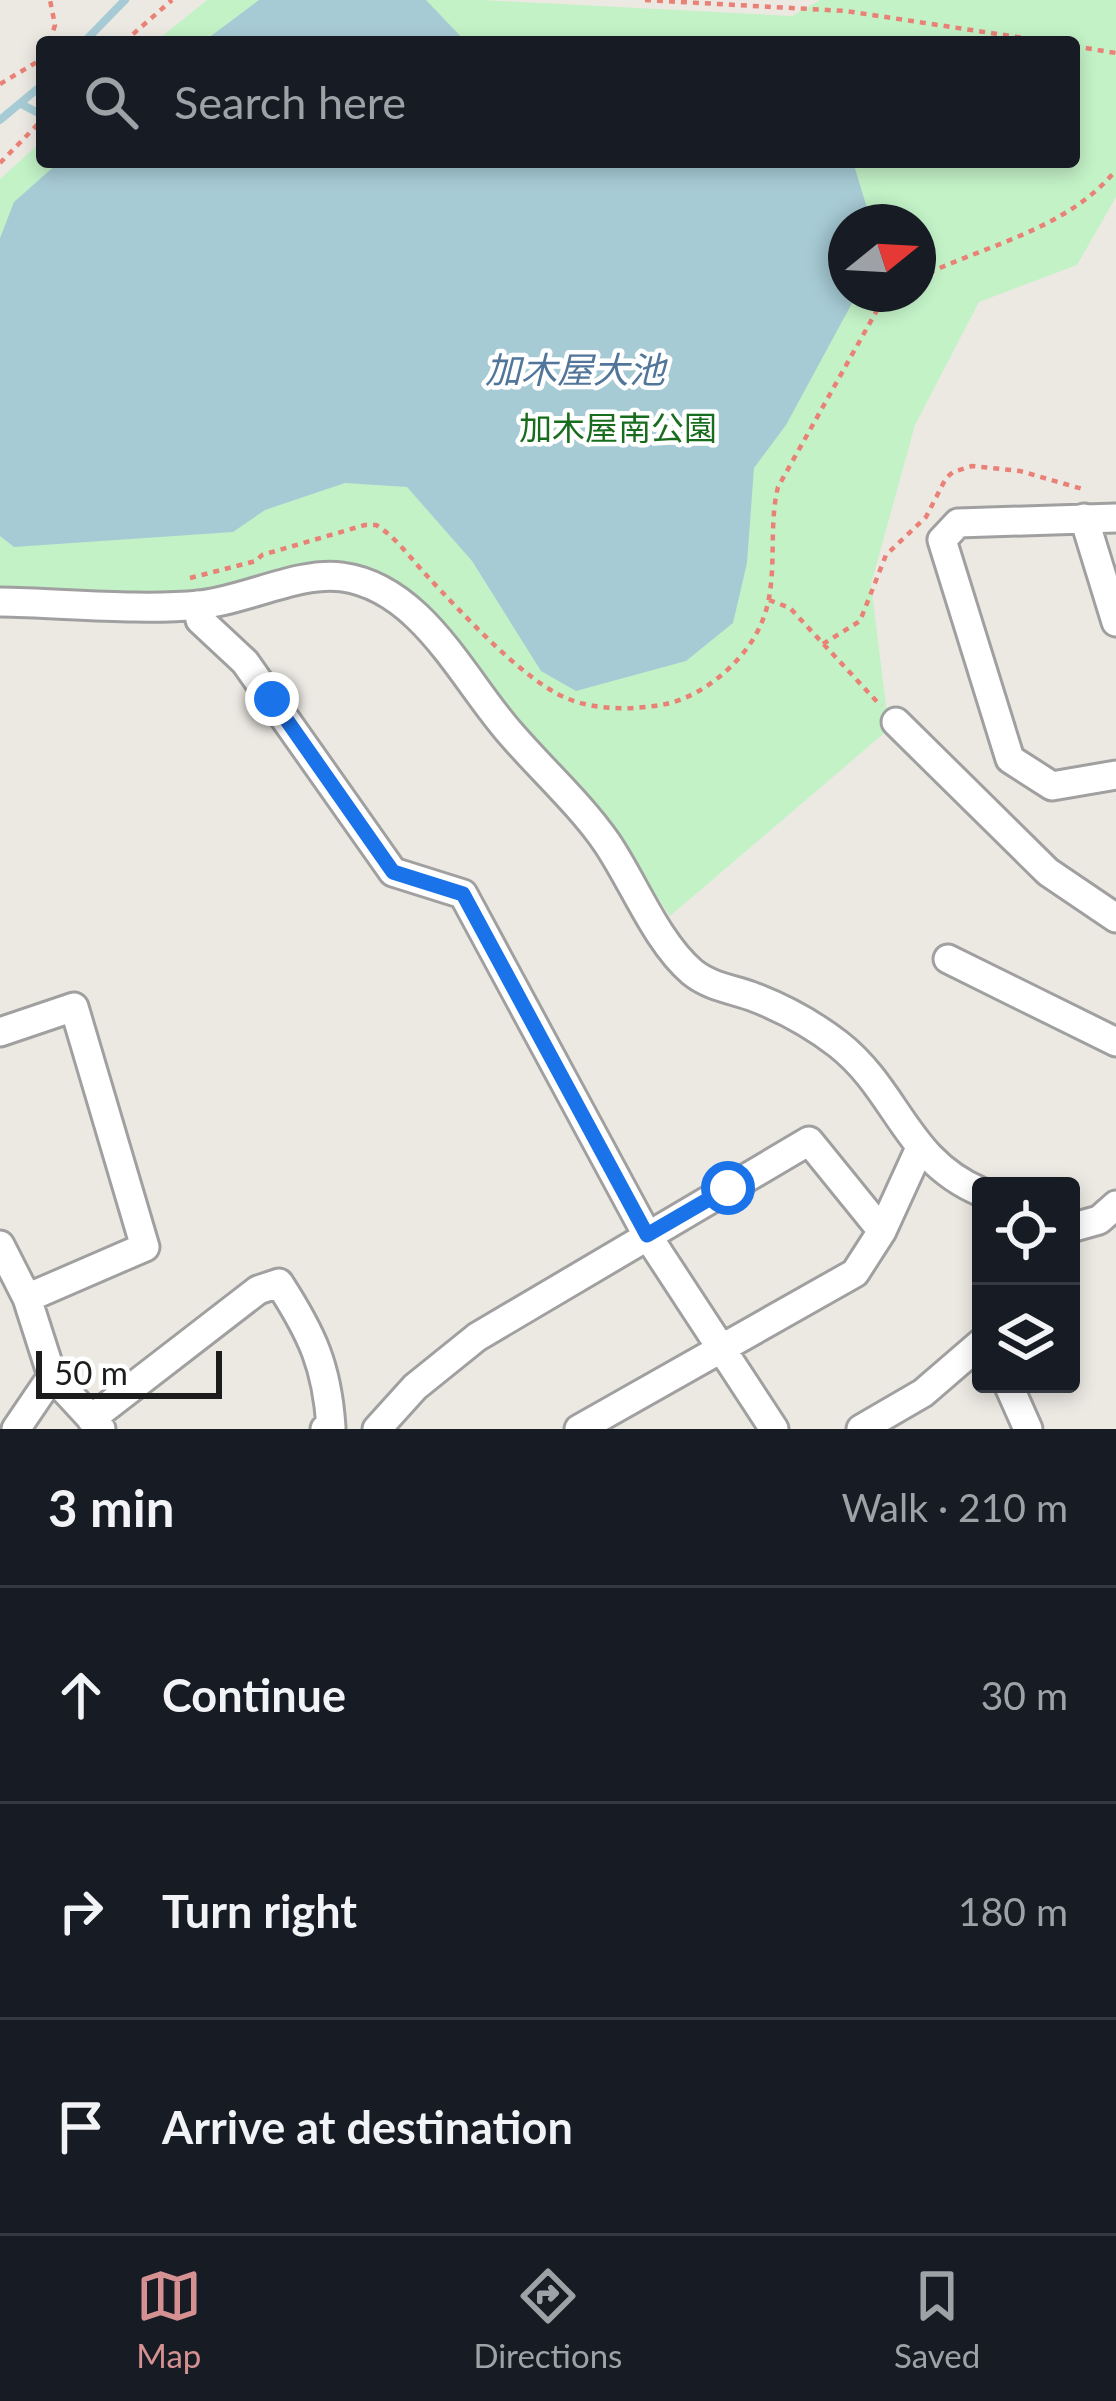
<!DOCTYPE html>
<html lang="en">
<head>
<meta charset="utf-8">
<style>
  body { margin:0; font-family:Lato,"Noto Sans JP",sans-serif; background:#242831; color:#f1f3f6 }
  .controls { position:absolute; right:36px; bottom:36px; display:grid; overflow:hidden; border-radius:12px; box-shadow:0 6px 18px #0003 }
  .controls button { width:108px; height:108px; display:grid; place-items:center; padding:0; border:0; border-bottom:3px solid #363941; background:#171b24; color:#f1f3f6; font:60px sans-serif }
  .compass { position:absolute; left:828px; top:204px; width:108px; height:108px; border-radius:50%; background:#171b24; box-shadow:0 6px 18px #0003; rotate:72deg }
  .scale { position:absolute; left:36px; bottom:30px; width:186px; box-sizing:border-box; padding-left:12px; border:6px solid #1c1c1c; border-top:0; font-size:33px; line-height:42px; white-space:nowrap; color:#1c1c1c; -webkit-text-stroke:9px #fff; paint-order:stroke }
  .stop { position:absolute; width:36px; height:36px; margin:-27px; border:9px solid #1a73e8; border-radius:50%; background:#fff }
  .stop.end { background:#1a73e8; border-color:#fff; box-shadow:0 3px 12px #0008 }
  .list { margin:0; padding:0; list-style:none }
  h2 { display:flex; justify-content:space-between; align-items:center; height:156px; margin:0; padding:0 48px; font-size:51px }
  h2 small { font-size:39px; font-weight:400; color:#9ea1a6 }
  .list li { display:grid; grid-template-columns:78px 1fr auto; gap:36px; align-items:center; box-sizing:border-box; height:216px; padding:0 48px; border-top:3px solid #363941 }
  .list b { display:block; font-size:45px; white-space:nowrap }
  .list em { font-size:39px; font-style:normal; color:#9ea1a6 }
  .icon { flex:none; width:66px; height:66px; fill:none; stroke:currentColor; stroke-width:2; stroke-linecap:round; stroke-linejoin:round }
  .map { position:relative; flex:none; width:1116px; height:1429px; overflow:hidden }
  .search { position:absolute; background:#171b24; box-shadow:0 6px 18px #0003; left:36px; right:36px; top:36px; height:132px; display:flex; align-items:center; gap:30px; box-sizing:border-box; padding:0 42px; border-radius:12px; color:#9ea1a6; font-size:45px }
  .sheet { height:804px; background:#171b24 }
  nav { display:flex; justify-content:space-around; align-items:center; box-sizing:border-box; height:168px; border-top:3px solid #363941; background:#171b24; font-size:33px; color:#9ea1a6 }
  nav a { display:grid; justify-items:center; gap:6px }
  nav .on { color:#d59092 }
  .map>svg:first-child { display:block }
  .park { fill:#c3f2c7; fill-rule:evenodd }
  .water { fill:#a7cbd5 }
  .lines { fill:none; stroke-linecap:round; stroke-linejoin:round }
  .stream { stroke:#a7cbd5; stroke-width:8 }
  .minor-casing { stroke:#a0a0a0; stroke-width:33 }
  .path { stroke:#ea8176; stroke-width:4.5; stroke-dasharray:6 6; stroke-linecap:butt }
  .minor { stroke:#fff; stroke-width:27 }
  .route { stroke:#1a73e8; stroke-width:15 }
  .labels { text-anchor:middle; dominant-baseline:central; stroke-width:9; stroke-linejoin:round; paint-order:stroke }
  .park-label { font-size:33px; fill:#176d1d; stroke:#fff }
  .water-label { font-size:36px; font-style:italic; fill:#517699; stroke:#fff }
</style>
</head>
<body>
<div class="map">
<svg width="1116" height="1429" viewBox="0 0 1116 1429">
  <rect width="100%" height="100%" fill="#ece9e3"/>
  <path class="park" d="M207 0H482L792 16 820 0H1116V197L1077 265 979 302 915 425 871 584 889 729 670 916 614 831 518 722 453 634 403 590 355 569 202 594 0 593V179L42 141V162H1074V42H155ZM846 222H918V294H846Z"/>
  <path class="water" d="M259 0H426L466 42H203Z
    M59 162H853L871 221 846 222V294H857L786 425 754 468 747 563 733 623 686 661 576 691 541 671 472 561 407 487 345 483 265 510 233 532 14 547 0 536V238L14 202Z"/>
  <g class="lines">
    <path class="stream" d="M84 42 125 0
      M23 105 42 115
      M0 120 42 85"/>
    <defs>
      <path id="minor" d="M1084 518 1116 622
        M1116 518 958 523 942 540 1010 759 1052 786 1116 775
        M0 602C63 603 139 611 200 605 246 600 300 571 342 577 422 588 463 680 511 734 542 770 580 804 607 843 634 883 656 941 692 972 709 986 731 989 751 996 783 1008 812 1024 838 1044 898 1091 905 1160 981 1192
        M198 605 200 620 245 662 393 872 463 894 647 1235 774 1429
        M896 722 1048 872 1116 918
        M948 959 1116 1042
        M0 1032 74 1007 145 1247 27 1298
        M1074 1227 1099 1220 1116 1205
        M0 1245 27 1298 52 1376 101 1429
        M1008 1384 1028 1429
        M91 1419 258 1290 279 1283C312 1334 327 1366 331 1427L325 1429
        M16 1429 52 1376
        M377 1429 415 1387 477 1337 809 1141 882 1231 919 1150
        M579 1429 855 1273 882 1231
        M861 1429 923 1393 981 1343"/>
    </defs>
    <use href="#minor" class="minor-casing"/>
    <path class="path" d="M645 0 846 11 1050 42
      M50 42 55 25 50 0
      M124 42 172 0
      M1074 46 1116 53
      M0 84 42 59
      M0 163 42 120
      M918 278C985 245 1067 230 1116 170
      M190 578 256 561 262 555 365 525H376C396 537 412 560 428 577 461 612 523 680 566 698 597 711 634 710 666 704 704 696 746 660 761 624 780 582 767 531 778 487L886 294
      M769 600 790 608 881 706
      M823 644 860 621 886 555 926 517 946 478 953 472 972 466 1020 471 1086 490"/>
    <use href="#minor" class="minor"/>
  </g>
  <g class="lines">
    <path class="route" d="M272 699 393 872 463 894 647 1235 728 1188"/>
  </g>
  <g class="labels">
    <g class="park-label">
      <text x="618" y="427">加木屋南公園</text>
    </g>
    <g class="water-label">
      <text x="575" y="369">加木屋大池</text>
    </g>
  </g>
</svg>
<div class="controls">
<button><svg class="icon" aria-label="locate" viewBox="0 0 24 24"><circle cx="12" cy="12" r="6"/><path d="M12 2v4M12 18v4M2 12h4M18 12h4"/></svg></button>
<button><svg class="icon" aria-label="layers" viewBox="0 0 24 24"><path d="M12 4l9 5-9 5-9-5zM3 14l9 5 9-5"/></svg></button>
</div>
<svg class="compass" viewBox="-18 -18 36 36"><path d="M0-13l5 13h-10z" fill="#e53935"/><path d="M0 13l5-13h-10z" fill="#9ea1a6"/></svg>
<div class="scale">50 m</div>
<div class="stop" style="left:728px;top:1188px"></div>
<div class="stop end" style="left:272px;top:699px"></div>
<div class="search"><svg class="icon" aria-label="search" viewBox="0 0 24 24"><circle cx="10" cy="10" r="6"/><path d="M15 15l6 6"/></svg>Search here</div>
</div>
<section class="sheet">
<h2>3 min<small>Walk · 210 m</small></h2>
<ul class="list">
<li><svg class="icon" aria-label="ahead" viewBox="0 0 24 24"><path d="M12 20V5M6 11l6-6 6 6"/></svg><div><b>Continue</b></div><em>30 m</em></li>
<li><svg class="icon" aria-label="right" viewBox="0 0 24 24"><path d="M7 20v-9h11M14 6l5 5-5 5"/></svg><div><b>Turn right</b></div><em>180 m</em></li>
<li><svg class="icon" aria-label="arrive" viewBox="0 0 24 24"><path d="M6 21V4h12l-3 4 3 4H6"/></svg><div><b>Arrive at destination</b></div></li>
</ul>
</section>
<nav>
<a class="on"><svg class="icon" aria-label="map" viewBox="0 0 24 24"><path d="M3 6l6-2 6 2 6-2v14l-6 2-6-2-6 2zM9 4v14M15 6v14"/></svg>Map</a>
<a><svg class="icon" aria-label="directions" viewBox="0 0 24 24"><path d="M12 3l9 9-9 9-9-9zM9 14v-3h6M13 9l2 2-2 2"/></svg>Directions</a>
<a><svg class="icon" aria-label="saved" viewBox="0 0 24 24"><path d="M7 4h10v16l-5-4-5 4z"/></svg>Saved</a>
</nav>
</body>
</html>
